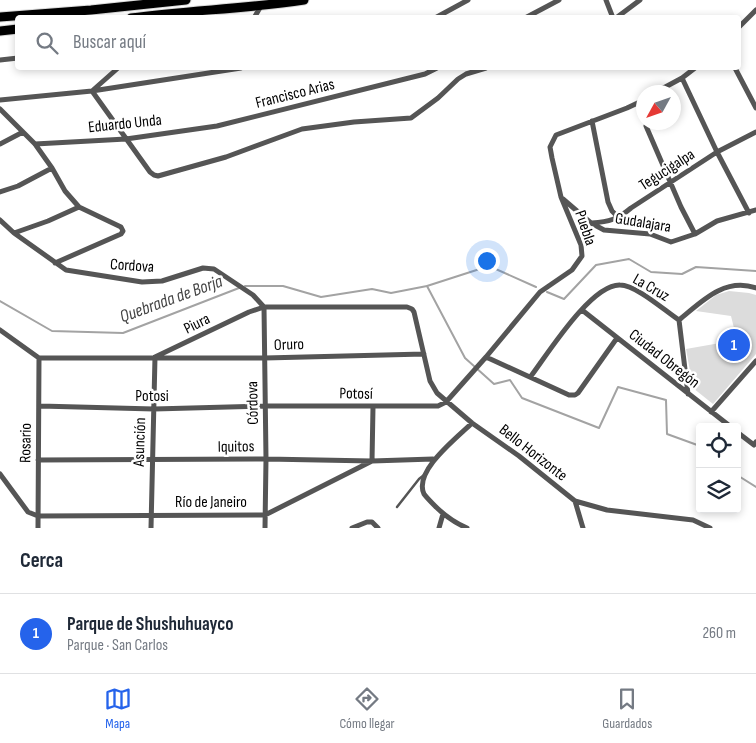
<!DOCTYPE html>
<html lang="es">
<head>
<meta charset="utf-8">
<style>
  body { margin:0; font-family:"Sofia Sans Condensed",sans-serif; background:#f2f2f3; color:#1f2937 }
  .controls { position:absolute; right:15px; bottom:15px; display:grid; overflow:hidden; border-radius:5px; box-shadow:0 2px 8px #0003 }
  .controls button { width:45px; height:45px; display:grid; place-items:center; padding:0; border:0; border-bottom:1px solid #e0e1e3; background:#fff; color:#1f2937; font:25px sans-serif }
  .compass { position:absolute; left:636px; top:85px; width:45px; height:45px; border-radius:50%; background:#fff; box-shadow:0 2px 8px #0003; rotate:230deg }
  .you { position:absolute; left:486px; top:260px; width:18px; height:18px; margin:-12px; border:4px solid #fff; border-radius:50%; background:#1a73e8; box-shadow:0 0 0 8px #1a73e833 }
  .badge { display:grid; place-items:center; width:32px; height:32px; border-radius:50%; background:#2563eb; color:#fff; font-size:16px; font-weight:700 }
  .pin { position:absolute; translate:-50% -50%; border:2px solid #fff; box-shadow:0 1px 5px #0006 }
  .list { margin:0; padding:0; list-style:none }
  h2 { display:flex; justify-content:space-between; align-items:center; height:65px; margin:0; padding:0 20px; font-size:21px }
  h2 small { font-size:16px; font-weight:400; color:#747a83 }
  .list li { display:grid; grid-template-columns:32px 1fr auto; gap:15px; align-items:center; box-sizing:border-box; height:80px; padding:0 20px; border-top:1px solid #e0e1e3 }
  .list b { display:block; font-size:19px; white-space:nowrap }
  .list p { margin:0; font-size:16px; white-space:nowrap; color:#747a83 }
  .list em { font-size:16px; font-style:normal; color:#747a83 }
  .icon { flex:none; width:28px; height:28px; fill:none; stroke:currentColor; stroke-width:2; stroke-linecap:round; stroke-linejoin:round }
  .map { position:relative; flex:none; width:756px; height:528px; overflow:hidden }
  .search { position:absolute; background:#fff; box-shadow:0 2px 8px #0003; left:15px; right:15px; top:15px; height:55px; display:flex; align-items:center; gap:12px; box-sizing:border-box; padding:0 18px; border-radius:5px; color:#747a83; font-size:19px }
  .sheet { height:145px; background:#fff }
  nav { display:flex; justify-content:space-around; align-items:center; box-sizing:border-box; height:70px; border-top:1px solid #e0e1e3; background:#fff; font-size:14px; color:#747a83 }
  nav a { display:grid; justify-items:center; gap:2px }
  nav .on { color:#2563eb }
  .map>svg:first-child { display:block }
  .green { fill:#dcdcdc }
  .lines { fill:none; stroke-linecap:round; stroke-linejoin:round }
  .stream { stroke:#a3a3a3; stroke-width:2 }
  .primary-casing { stroke:#dbdbdb; stroke-width:11 }
  .service { stroke:#555; stroke-width:2.5 }
  .minor { stroke:#555; stroke-width:5 }
  .primary { stroke:#000; stroke-width:9 }
  .labels { text-anchor:middle; dominant-baseline:central; stroke-width:5; stroke-linejoin:round; paint-order:stroke }
  .street-label { font-size:16px; fill:#000; stroke:#fff }
  .water-label { font-size:18px; font-style:italic; fill:#444; stroke:#fff }
</style>
</head>
<body>
<div class="map">
<svg width="756" height="528" viewBox="0 0 756 528">
  <rect width="100%" height="100%" fill="#fff"/>
  <path class="green" d="M729 291 749 293 756 295V354L713 404 693 388 686 349 737 340 731 316 696 311 716 295Z"/>
  <g class="lines">
    <path class="stream" d="M245 286H283L321 297 372 289 391 293 427 286 489 266 536 287
      M427 286 465 358 494 384 510 380 522 398 599 428 618 387 666 400 667 434 700 446
      M547 292 564 299 596 265 629 259 651 272 682 274 696 267 756 271
      M0 301 52 331 123 333 239 288
      M737 475 756 487"/>
    <defs>
      <path id="primary" d="M0 17 91 10 186 0
        M131 18C189 10 247 9 304 0
        M0 31 18 29"/>
    </defs>
    <use href="#primary" class="primary-casing"/>
    <path class="service" d="M397 507 419 479 424 475"/>
    <path class="minor" d="M606 0 613 18
      M254 18 261 6
      M435 18 468 0
      M525 18 559 0
      M616 18 640 0
      M738 28 756 10
      M0 60 18 58
      M735 68 756 108
      M682 78 717 152 749 213
      M92 91 150 172 154 175 158 176 226 157 302 129 354 122 411 118 438 98 458 79 466 74 486 68
      M92 91 118 68
      M656 92 682 78 695 68
      M0 100 92 91 241 68
      M0 109 35 144 52 168 65 191 79 207 121 227 123 231 121 234 55 263
      M592 121 608 202 612 211 619 218
      M646 126 681 207 695 234
      M0 144 23 132
      M35 144 126 139 217 126 425 74 437 68
      M0 192 18 186 52 168
      M563 199 591 223 604 230 650 234 671 242 695 234 717 221 756 210
      M0 220 14 233 66 270 142 282 162 281 203 268 214 269 253 295 264 307 266 459 265 528
      M592 223C609 222 618 219 631 208L717 152 756 132
      M14 233 48 221 79 207
      M582 310 731 427
      M679 320C701 302 724 277 756 288
      M679 320 688 394
      M0 330 39 358H265L424 354
      M155 357 249 312 264 307H407L412 309 414 312 430 381 437 393 472 423 519 456 575 501 607 510 693 520 710 528
      M486 357 569 395H575L578 393 617 338
      M531 376C547 355 591 284 620 285 636 285 664 310 679 320
      M40 406 154 409 264 406H438L446 402 486 357 540 292 572 270 582 256 581 245 561 197 552 158 550 147 556 135 627 108 644 100
      M711 412 756 361
      M737 432 754 445 756 442
      M38 460 266 459 372 461 433 459
      M372 461 373 407
      M0 474 28 512 38 516 265 515 372 461
      M575 501 583 528
      M38 528 39 358
      M151 528 155 357
      M352 528 367 522H372L378 528
      M439 528 443 514
      M467 528C455 523 444 515 435 506 431 502 427 498 424 494 413 471 458 437 472 423"/>
    <use href="#primary" class="primary"/>
  </g>
  <g class="labels">
    <g class="street-label">
      <text transform="translate(295 94) rotate(-14)">Francisco Arias</text>
      <text transform="translate(125 124) rotate(-6)">Eduardo Unda</text>
      <text transform="translate(667 170) rotate(-33)">Tegucigalpa</text>
      <text transform="translate(643 223) rotate(9)">Gudalajara</text>
      <text transform="translate(585 228) rotate(71)">Puebla</text>
      <text transform="translate(132 266) rotate(4)">Cordova</text>
      <text transform="translate(651 288) rotate(30)">La Cruz</text>
      <text transform="translate(197 324) rotate(-26)">Piura</text>
      <text transform="translate(289 345) rotate(-2)">Oruro</text>
      <text transform="translate(664 359) rotate(38)">Ciudad Obregón</text>
      <text transform="translate(356 394) rotate(1)">Potosí</text>
      <text x="152" y="396">Potosi</text>
      <text transform="translate(253 403) rotate(-91)">Córdova</text>
      <text transform="translate(140 442) rotate(-88)">Asunción</text>
      <text transform="translate(26 443) rotate(-89)">Rosario</text>
      <text transform="translate(236 447) rotate(-1)">Iquitos</text>
      <text transform="translate(533 453) rotate(38)">Bello Horizonte</text>
      <text x="211" y="502">Río de Janeiro</text>
    </g>
    <g class="water-label">
      <text transform="translate(171 299) rotate(-20)">Quebrada de Borja</text>
    </g>
  </g>
</svg>
<div class="controls">
<button><svg class="icon" aria-label="locate" viewBox="0 0 24 24"><circle cx="12" cy="12" r="6"/><path d="M12 2v4M12 18v4M2 12h4M18 12h4"/></svg></button>
<button><svg class="icon" aria-label="layers" viewBox="0 0 24 24"><path d="M12 4l9 5-9 5-9-5zM3 14l9 5 9-5"/></svg></button>
</div>
<svg class="compass" viewBox="-18 -18 36 36"><path d="M0-13l5 13h-10z" fill="#e53935"/><path d="M0 13l5-13h-10z" fill="#747a83"/></svg>
<div class="you"></div>
<div class="pin badge" style="left:734px;top:345px">1</div>
<div class="search"><svg class="icon" aria-label="search" viewBox="0 0 24 24"><circle cx="10" cy="10" r="6"/><path d="M15 15l6 6"/></svg>Buscar aquí</div>
</div>
<section class="sheet">
<h2>Cerca<small></small></h2>
<ul class="list">
<li><span class="badge">1</span><div><b>Parque de Shushuhuayco</b><p>Parque · San Carlos</p></div><em>260 m</em></li>
</ul>
</section>
<nav>
<a class="on"><svg class="icon" aria-label="map" viewBox="0 0 24 24"><path d="M3 6l6-2 6 2 6-2v14l-6 2-6-2-6 2zM9 4v14M15 6v14"/></svg>Mapa</a>
<a><svg class="icon" aria-label="directions" viewBox="0 0 24 24"><path d="M12 3l9 9-9 9-9-9zM9 14v-3h6M13 9l2 2-2 2"/></svg>Cómo llegar</a>
<a><svg class="icon" aria-label="saved" viewBox="0 0 24 24"><path d="M7 4h10v16l-5-4-5 4z"/></svg>Guardados</a>
</nav>
</body>
</html>
